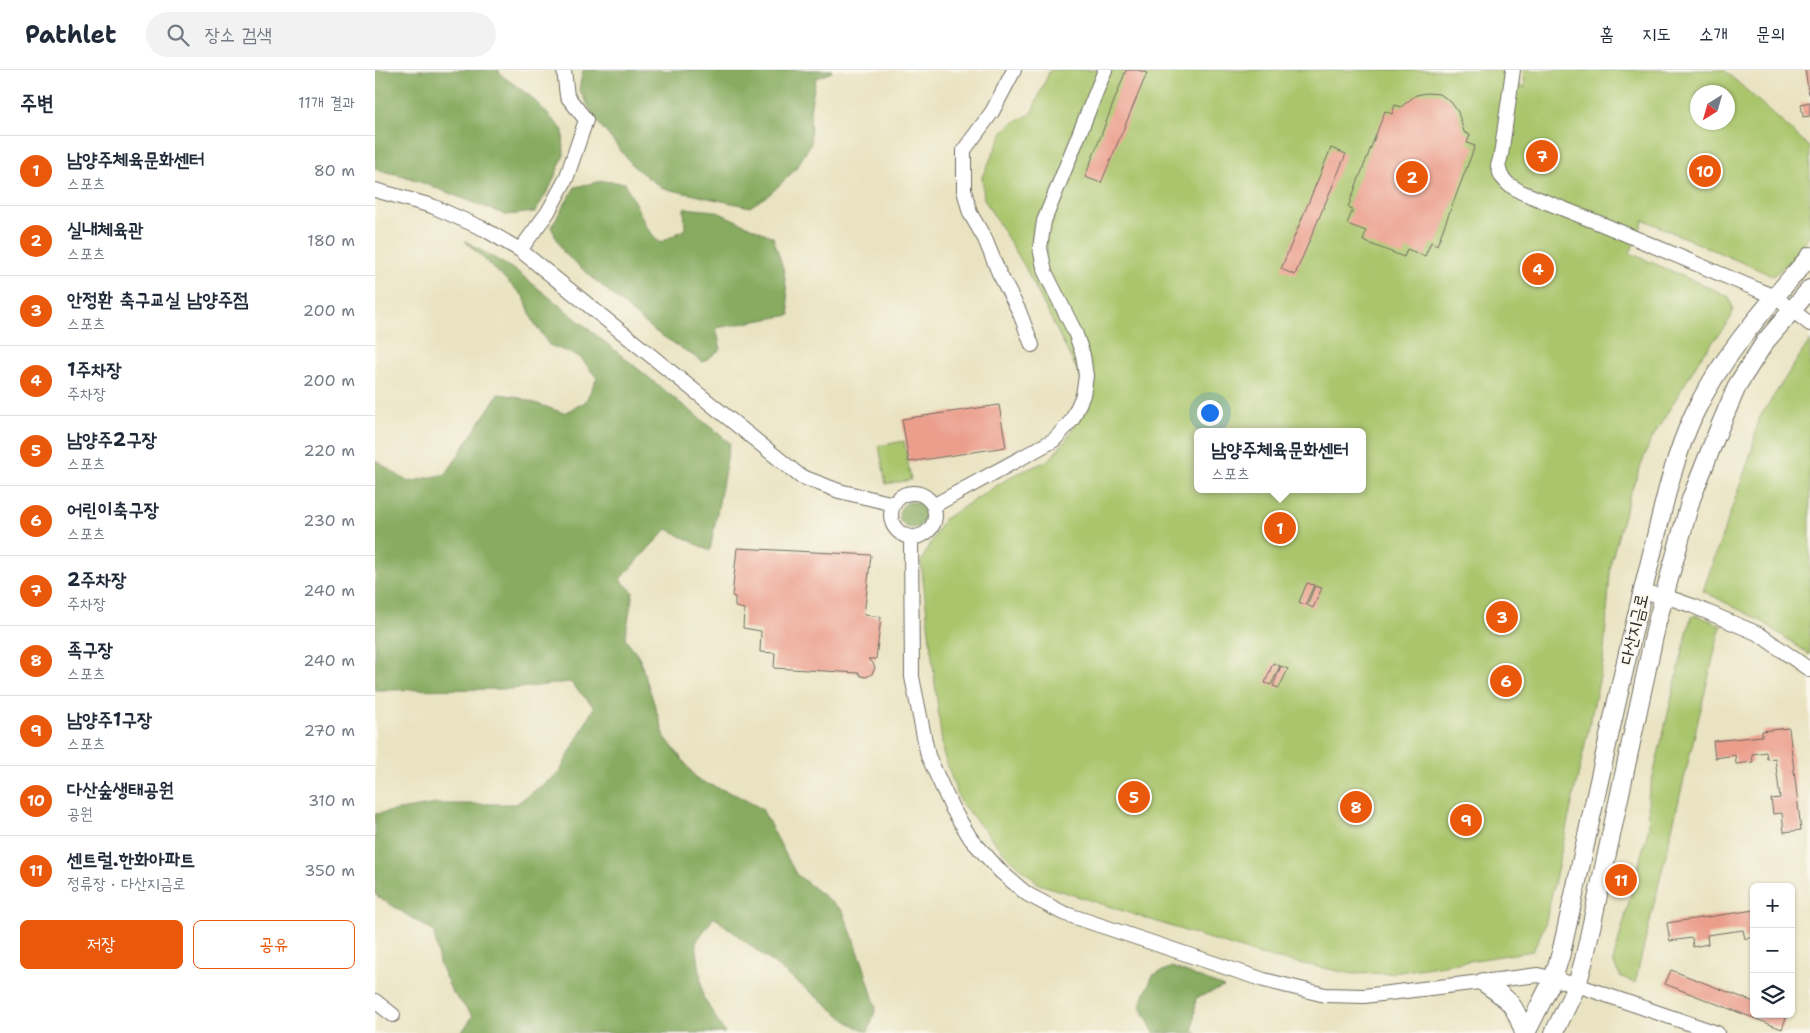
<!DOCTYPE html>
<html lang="ko">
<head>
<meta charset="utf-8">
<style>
  body { margin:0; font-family:"Shantell Sans","Poor Story",sans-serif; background:#f2f2f3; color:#1f2937 }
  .controls { position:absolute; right:15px; bottom:15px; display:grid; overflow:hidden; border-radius:8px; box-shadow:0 1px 4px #0004 }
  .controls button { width:45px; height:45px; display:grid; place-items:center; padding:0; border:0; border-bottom:1px solid #e0e1e3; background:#fff; color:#1f2937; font:25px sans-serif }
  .compass { position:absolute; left:1315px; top:15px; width:45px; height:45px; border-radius:50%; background:#fff; box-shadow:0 1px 4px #0004; rotate:217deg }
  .you { position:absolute; left:834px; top:342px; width:18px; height:18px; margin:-12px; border:4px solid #fff; border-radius:50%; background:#1a73e8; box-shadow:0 0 0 8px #1a73e833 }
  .badge { display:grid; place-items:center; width:32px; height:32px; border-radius:50%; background:#ea580c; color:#fff; font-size:16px; font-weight:700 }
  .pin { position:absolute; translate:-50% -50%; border:2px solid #fff; box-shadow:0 1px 5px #0006 }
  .popup { position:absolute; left:819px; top:358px; width:172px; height:65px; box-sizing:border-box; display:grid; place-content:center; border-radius:8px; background:#fff; filter:drop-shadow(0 1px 4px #0005); font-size:16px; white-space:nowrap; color:#747a83 }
  .popup b { font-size:19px; color:#1f2937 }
  .popup::after { content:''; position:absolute; left:50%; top:100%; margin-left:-10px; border:10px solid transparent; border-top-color:#fff }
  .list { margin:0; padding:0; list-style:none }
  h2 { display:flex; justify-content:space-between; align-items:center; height:65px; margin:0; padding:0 20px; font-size:21px }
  h2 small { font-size:16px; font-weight:400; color:#747a83 }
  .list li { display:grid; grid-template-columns:32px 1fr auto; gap:15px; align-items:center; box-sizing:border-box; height:70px; padding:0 20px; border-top:1px solid #e0e1e3 }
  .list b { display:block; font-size:19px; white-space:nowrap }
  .list p { margin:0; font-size:16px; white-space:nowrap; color:#747a83 }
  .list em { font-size:16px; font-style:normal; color:#747a83 }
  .actions { display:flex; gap:10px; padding:15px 20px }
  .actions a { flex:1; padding:11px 0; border:1px solid #ea580c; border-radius:8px; text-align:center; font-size:18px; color:#ea580c }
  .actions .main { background:#ea580c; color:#fff }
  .icon { flex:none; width:28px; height:28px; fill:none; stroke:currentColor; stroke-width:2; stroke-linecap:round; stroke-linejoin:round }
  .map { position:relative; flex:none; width:1435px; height:963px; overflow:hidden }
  header { display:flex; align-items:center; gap:30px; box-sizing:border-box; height:70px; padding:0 25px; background:#fff; border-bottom:1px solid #e0e1e3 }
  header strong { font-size:24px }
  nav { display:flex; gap:28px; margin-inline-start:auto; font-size:18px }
  .search { width:350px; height:45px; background:#f2f2f3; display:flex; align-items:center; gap:12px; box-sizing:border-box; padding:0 18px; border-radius:28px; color:#747a83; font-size:19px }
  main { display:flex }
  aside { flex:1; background:#fff }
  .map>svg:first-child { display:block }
  .green { fill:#aac66d; stroke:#6a784c; fill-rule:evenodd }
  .forest { fill:#87ab60; stroke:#596b46 }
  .building { fill:#eb9e8c }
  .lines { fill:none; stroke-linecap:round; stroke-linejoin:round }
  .minor-casing { stroke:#6e6b60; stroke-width:16 }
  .tertiary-casing { stroke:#6e6b60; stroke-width:20 }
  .minor { stroke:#fff; stroke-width:14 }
  .tertiary { stroke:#fff; stroke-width:18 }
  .labels { text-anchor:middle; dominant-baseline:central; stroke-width:4; stroke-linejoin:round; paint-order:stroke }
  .street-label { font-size:18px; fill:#2b2b2b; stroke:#fbf7ec }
</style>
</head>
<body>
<header>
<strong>Pathlet</strong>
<div class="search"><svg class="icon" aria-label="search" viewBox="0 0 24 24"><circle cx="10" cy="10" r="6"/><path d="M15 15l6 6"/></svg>장소 검색</div>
<nav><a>홈</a><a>지도</a><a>소개</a><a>문의</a></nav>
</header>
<main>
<aside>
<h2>주변<small>11개 결과</small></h2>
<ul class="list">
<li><span class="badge">1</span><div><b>남양주체육문화센터</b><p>스포츠</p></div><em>80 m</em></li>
<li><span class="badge">2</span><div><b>실내체육관</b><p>스포츠</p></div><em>180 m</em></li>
<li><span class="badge">3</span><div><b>안정환 축구교실 남양주점</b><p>스포츠</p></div><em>200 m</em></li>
<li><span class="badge">4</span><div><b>1주차장</b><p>주차장</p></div><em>200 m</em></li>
<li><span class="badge">5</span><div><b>남양주2구장</b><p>스포츠</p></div><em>220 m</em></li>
<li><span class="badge">6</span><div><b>어린이축구장</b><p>스포츠</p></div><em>230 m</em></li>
<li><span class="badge">7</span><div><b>2주차장</b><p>주차장</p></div><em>240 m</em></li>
<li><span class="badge">8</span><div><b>족구장</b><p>스포츠</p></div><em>240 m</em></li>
<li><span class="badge">9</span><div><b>남양주1구장</b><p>스포츠</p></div><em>270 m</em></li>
<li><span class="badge">10</span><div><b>다산숲생태공원</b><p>공원</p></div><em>310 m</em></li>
<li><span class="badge">11</span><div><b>센트럴.한화아파트</b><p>정류장 · 다산지금로</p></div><em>350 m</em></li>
</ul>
<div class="actions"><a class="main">저장</a><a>공유</a></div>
</aside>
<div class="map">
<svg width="1435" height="963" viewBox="0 0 1435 963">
  <rect width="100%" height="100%" fill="#fbf7ec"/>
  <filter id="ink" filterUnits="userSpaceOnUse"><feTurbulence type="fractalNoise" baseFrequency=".02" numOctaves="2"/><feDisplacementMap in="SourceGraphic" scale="10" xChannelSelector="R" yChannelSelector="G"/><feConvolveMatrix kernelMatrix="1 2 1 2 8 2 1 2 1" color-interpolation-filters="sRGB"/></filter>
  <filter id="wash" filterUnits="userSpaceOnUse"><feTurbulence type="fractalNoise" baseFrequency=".0096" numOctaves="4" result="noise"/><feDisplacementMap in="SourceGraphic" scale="20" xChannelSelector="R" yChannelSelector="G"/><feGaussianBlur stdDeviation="1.12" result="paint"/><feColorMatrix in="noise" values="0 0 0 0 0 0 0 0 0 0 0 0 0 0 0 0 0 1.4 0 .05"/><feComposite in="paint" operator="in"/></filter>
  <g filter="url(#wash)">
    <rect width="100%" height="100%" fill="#e9e3c1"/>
    <path class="green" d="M675 0H1129L1130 7 1150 18 1148 0H1349L1435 77V164L1420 187 1398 206 1269 150 1255 183 1342 221 1354 227 1358 239 1356 248 1324 290 1275 372 1254 427 1236 492 1228 593 1170 855 1158 881 1018 903 978 904 885 885 664 814 631 785 585 732 568 683 546 492 568 450 637 406 674 390 692 369 714 324 650 197 609 129 607 107 629 60 638 53 656 44ZM1322 22H1352V52H1322ZM822 362H988V419H822Z
      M1435 270V585L1388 552 1328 521 1377 380 1383 350Z
      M529 371 536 410 511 414 504 376Z
      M1321 545 1346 555 1260 913 1245 906 1238 892 1274 756 1273 727 1316 547Z"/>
    <path class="forest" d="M0 0H124L125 4 155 26 188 60 189 85 175 117 160 142 131 145 32 107 0 99Z
      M208 0H457V2L441 8 435 40 436 74 419 101 395 124 375 137 287 118 259 97 221 50 204 19Z
      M227 111 250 113 272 158 285 173 310 159 309 138 340 141 398 167 409 201 415 245 341 258 346 279 328 292 278 260 189 183 176 157 200 117Z
      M90 171 143 202 355 373 335 481 292 459 245 509 258 522 250 569 264 587 290 667 323 710 361 725 387 739 421 804 468 841 488 894 501 938 493 962 476 954 339 847 321 872 328 927 350 963H86L98 946 77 922 64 893 59 862 2 826 0 823V744L61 734H141L184 703 219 637 195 612 137 619 0 620V390L33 412 71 404 123 324 139 326 189 343 210 332 222 308 205 287 174 275 158 251 149 227Z
      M524 445a13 13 0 1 1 26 0a13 13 0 1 1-26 0Z
      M797 897 849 917 821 928 818 960 823 963H779L765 935 778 905Z"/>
    <g id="blocks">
      <path class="building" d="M751 0H763L772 3 726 113 710 107Z
        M1430 0H1435V24H1434Z
        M1052 23 1065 24 1076 32 1083 42 1089 62 1095 65 1092 73 1100 76 1062 175 1056 172 1050 186 1032 179 1029 187 988 171 991 161 972 154 978 139 973 137 1010 41 1017 44 1020 35 1026 37 1041 25Z
        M1435 32V46L1428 47 1426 34Z
        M956 78 971 84 920 205 906 199Z
        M624 335 631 377 534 392 527 349Z
        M362 478 496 485 489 545 506 547 501 589H493L498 593 500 598 497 604 491 607 486 606 484 603 399 598 400 583 385 582 386 561 368 558 369 539 360 537V527L357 526Z
        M932 513 939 515 930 535 924 532Z
        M940 516 947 518 938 538 932 535Z
        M898 593 905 596 896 615 890 613Z
        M906 596 913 599 904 618 898 616Z
        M1414 658 1426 760 1409 762 1407 743 1398 744 1396 729 1405 728 1400 688 1392 689 1391 682 1377 684 1378 692 1361 694 1360 685 1340 688 1338 671 1387 666V661Z
        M1379 840V867L1370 869 1368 860 1332 865 1333 874 1318 877 1317 868 1295 871 1292 853Z
        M1296 900 1379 932V944L1412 945 1407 959 1290 914Z"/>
    </g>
  </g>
  <g filter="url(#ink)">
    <use href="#blocks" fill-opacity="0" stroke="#6e6b60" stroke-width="1"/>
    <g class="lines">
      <defs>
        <path id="minor" d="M639 0 617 42 589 80V120L595 143 610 169 624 203 644 241 657 275
          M1138 0 1126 85 1123 96 1126 106 1133 114 1146 122 1229 155 1400 227 1435 254
          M0 120 57 136 109 159 145 180 425 406 464 421 519 434
          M145 180 173 142 191 109 211 50 192 26 189 0
          M516 445a22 22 0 1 1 44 0a22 22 0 1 1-44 0Z
          M558 436 679 370 697 350 708 325 711 306 708 285 700 262 670 202 665 178 669 151 730 0
          M536 467 537 607 553 686 577 738 596 769 626 802 652 824 688 843 889 910 950 925 989 926 1163 905 1202 915 1342 963
          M1267 522 1289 526 1318 536 1384 564 1435 600
          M0 931 18 945"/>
        <path id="tertiary" d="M1108 912C1134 930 1139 932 1149 963
          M1151 963 1178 909 1186 883C1215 755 1241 627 1273 500 1286 447 1296 394 1319 344 1347 285 1393 235 1435 186
          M1179 963 1202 915 1209 890 1282 552 1316 429 1345 356 1363 314 1390 272 1435 219"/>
      </defs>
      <use href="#minor" class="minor-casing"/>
      <use href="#tertiary" class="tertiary-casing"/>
      <use href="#minor" class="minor"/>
      <use href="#tertiary" class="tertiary"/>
    </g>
  </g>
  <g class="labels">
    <g class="street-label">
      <text transform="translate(1259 559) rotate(-77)">다산지금로</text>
    </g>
  </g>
</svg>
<div class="controls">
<button>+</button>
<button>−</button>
<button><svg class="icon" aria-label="layers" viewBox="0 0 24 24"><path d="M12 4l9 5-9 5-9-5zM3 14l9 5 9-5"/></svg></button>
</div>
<svg class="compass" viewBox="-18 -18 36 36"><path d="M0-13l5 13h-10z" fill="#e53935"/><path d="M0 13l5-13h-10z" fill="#747a83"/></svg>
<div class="you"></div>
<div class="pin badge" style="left:905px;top:458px">1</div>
<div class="popup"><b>남양주체육문화센터</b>스포츠</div>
<div class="pin badge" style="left:1037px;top:107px">2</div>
<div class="pin badge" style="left:1127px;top:547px">3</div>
<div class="pin badge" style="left:1163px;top:199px">4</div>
<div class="pin badge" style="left:759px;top:727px">5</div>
<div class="pin badge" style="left:1131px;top:611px">6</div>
<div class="pin badge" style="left:1167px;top:86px">7</div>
<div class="pin badge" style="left:981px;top:737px">8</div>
<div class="pin badge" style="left:1091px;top:750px">9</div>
<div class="pin badge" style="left:1330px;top:101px">10</div>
<div class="pin badge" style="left:1246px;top:810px">11</div>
</div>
</main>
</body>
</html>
